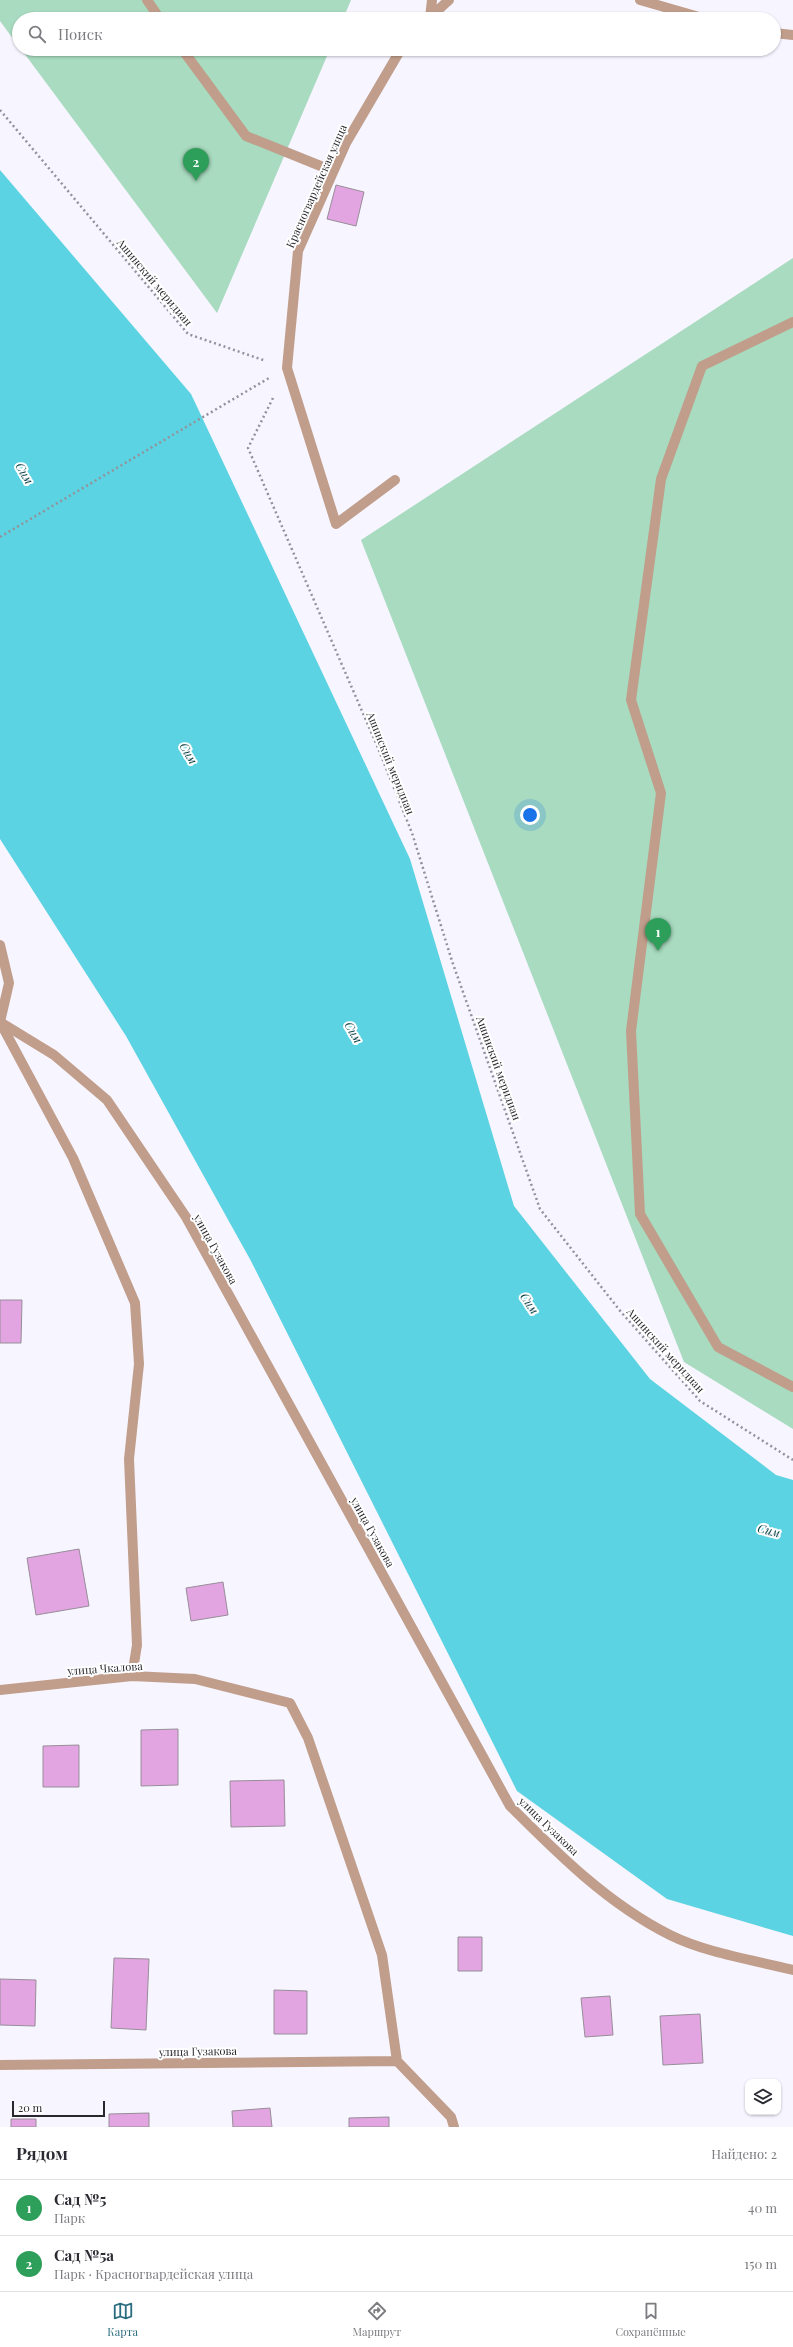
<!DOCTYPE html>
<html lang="ru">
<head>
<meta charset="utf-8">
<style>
  body { margin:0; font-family:"Playfair Display",serif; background:#f7f7f7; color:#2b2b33 }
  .controls { position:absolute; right:12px; bottom:12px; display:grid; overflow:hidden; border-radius:8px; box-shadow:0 1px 3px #0004 }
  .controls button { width:36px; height:36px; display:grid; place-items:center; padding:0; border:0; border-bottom:1px solid #e1e1e2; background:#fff; color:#2b2b33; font:20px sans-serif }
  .scale { position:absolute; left:12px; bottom:10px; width:93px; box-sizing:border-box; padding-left:4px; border:2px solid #28272c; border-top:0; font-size:11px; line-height:14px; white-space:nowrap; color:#28272c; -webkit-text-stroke:3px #fff; paint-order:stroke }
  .you { position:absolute; left:530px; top:815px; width:14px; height:14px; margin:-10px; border:3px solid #fff; border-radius:50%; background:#1a73e8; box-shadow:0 0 0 6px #1a73e833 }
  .badge { display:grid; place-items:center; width:26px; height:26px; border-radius:50%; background:#2b6d80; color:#fff; font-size:13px; font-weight:700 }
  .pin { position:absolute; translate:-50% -33px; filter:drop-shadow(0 1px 2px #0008) }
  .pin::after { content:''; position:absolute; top:21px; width:14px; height:12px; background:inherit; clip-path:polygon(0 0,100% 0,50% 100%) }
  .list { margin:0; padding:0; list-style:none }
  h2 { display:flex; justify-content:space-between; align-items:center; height:52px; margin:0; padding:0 16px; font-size:17px }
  h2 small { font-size:13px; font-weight:400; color:#7c7c81 }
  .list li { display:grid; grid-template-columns:26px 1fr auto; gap:12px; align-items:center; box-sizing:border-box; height:56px; padding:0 16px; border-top:1px solid #e1e1e2 }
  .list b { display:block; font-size:15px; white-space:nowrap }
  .list p { margin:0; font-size:13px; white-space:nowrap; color:#7c7c81 }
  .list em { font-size:13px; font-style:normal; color:#7c7c81 }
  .icon { flex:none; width:22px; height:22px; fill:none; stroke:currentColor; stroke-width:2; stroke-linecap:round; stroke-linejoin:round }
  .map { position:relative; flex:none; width:793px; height:2127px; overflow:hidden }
  .search { position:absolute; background:#fff; box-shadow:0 1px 3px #0004; left:12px; right:12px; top:12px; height:44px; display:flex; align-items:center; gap:10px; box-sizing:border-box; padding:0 14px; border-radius:22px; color:#7c7c81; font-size:15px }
  .sheet { height:164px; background:#fff }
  nav { display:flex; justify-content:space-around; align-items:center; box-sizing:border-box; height:56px; border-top:1px solid #e1e1e2; background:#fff; font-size:11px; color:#7c7c81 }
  nav a { display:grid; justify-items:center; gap:2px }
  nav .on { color:#2b6d80 }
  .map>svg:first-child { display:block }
  .green { fill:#a8dbbf }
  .water { fill:#5cd3e2 }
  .building { fill:#e2a5e2; stroke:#978e97 }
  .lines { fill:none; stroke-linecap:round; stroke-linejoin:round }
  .path { stroke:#939199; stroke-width:2.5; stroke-dasharray:2 3; stroke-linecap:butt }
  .minor { stroke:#c09e8b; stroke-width:10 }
  .labels { text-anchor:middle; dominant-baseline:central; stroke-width:4; stroke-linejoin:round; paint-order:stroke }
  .street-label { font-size:11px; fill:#28272c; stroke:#fff }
  .water-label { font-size:12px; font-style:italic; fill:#063f46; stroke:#fff }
</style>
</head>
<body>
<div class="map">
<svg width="793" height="2127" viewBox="0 0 793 2127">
  <rect width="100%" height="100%" fill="#f7f5ff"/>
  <path class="green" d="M0 0H351L343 19H19V47L0 21Z
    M21 49H330L217 313Z
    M793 258V1429L684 1362 361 540Z"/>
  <path class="water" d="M0 170 191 394 410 859 514 1206 650 1379 776 1475 793 1480V1936L667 1899 517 1791 251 1261 126 1036 0 839Z"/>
  <path class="building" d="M336 185 364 192 356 226 327 219Z
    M0 1300H22L21 1343H0Z
    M79 1549 89 1606 36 1615 27 1558Z
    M223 1582 228 1615 191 1621 186 1588Z
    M178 1729V1785L141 1786V1730Z
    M79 1745V1787H43V1746Z
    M284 1780 285 1826 231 1827 230 1781Z
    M458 1937H482V1971H458Z
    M114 1958 149 1959 146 2030 111 2028Z
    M0 1979 36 1980 35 2026 0 2025Z
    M274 1990 307 1991V2034H274Z
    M610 1996 613 2035 585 2037 581 1998Z
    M700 2014 703 2063 663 2065 660 2016Z
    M270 2108 272 2127H233L232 2111Z
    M149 2113V2127H109V2114Z
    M389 2117V2127H349V2118Z
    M11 2119H36V2127H11Z"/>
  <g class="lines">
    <path class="path" d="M0 110 188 334 266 361
      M273 398 248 448 378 748 412 833 452 961 540 1209 621 1312 700 1401 793 1460
      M0 537 269 378"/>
    <path class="minor" d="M147 0 160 19
      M640 0 706 19
      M430 18 432 0
      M428 19 449 0
      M774 33 793 35
      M182 49 246 136 333 171
      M793 322 702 366 661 479 631 700 661 793 631 1031 640 1214 718 1347 793 1387
      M395 480 336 524 287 368 298 251 346 143 401 49
      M0 945 9 983 0 1022
      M0 1022 54 1055 107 1100 186 1217 510 1806C558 1854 608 1904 670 1935 706 1953 754 1960 793 1970
      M0 1022 73 1158 135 1303 139 1364 129 1459 137 1645 132 1676
      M0 1690 132 1676 195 1679 290 1703 308 1738 382 1955 397 2061 451 2117 454 2127
      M0 2065 397 2061"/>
  </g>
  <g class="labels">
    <g class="street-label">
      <text transform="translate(316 186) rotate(-66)">Красногвардейская улица</text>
      <text transform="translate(155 282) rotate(50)">Ашинский меридиан</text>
      <text transform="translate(391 763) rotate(68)">Ашинский меридиан</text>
      <text transform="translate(499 1068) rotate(70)">Ашинский меридиан</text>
      <text transform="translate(216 1249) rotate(61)">улица Гузакова</text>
      <text transform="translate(666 1350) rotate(48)">Ашинский меридиан</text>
      <text transform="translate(373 1532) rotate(61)">улица Гузакова</text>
      <text transform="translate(105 1668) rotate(-4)">улица Чкалова</text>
      <text transform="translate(549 1826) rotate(44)">улица Гузакова</text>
      <text transform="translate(198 2051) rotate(-1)">улица Гузакова</text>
    </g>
    <g class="water-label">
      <text transform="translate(25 473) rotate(60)">Сим</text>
      <text transform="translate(189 753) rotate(60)">Сим</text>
      <text transform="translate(354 1032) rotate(60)">Сим</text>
      <text transform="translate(530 1303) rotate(56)">Сим</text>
      <text transform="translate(769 1530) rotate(14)">Сим</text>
    </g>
  </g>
</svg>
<div class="controls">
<button><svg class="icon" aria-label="layers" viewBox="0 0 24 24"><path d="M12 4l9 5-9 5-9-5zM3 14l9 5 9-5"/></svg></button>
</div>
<div class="scale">20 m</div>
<div class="you"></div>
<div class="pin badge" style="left:658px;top:951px;background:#2e9e5b">1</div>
<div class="pin badge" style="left:196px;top:181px;background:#2e9e5b">2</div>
<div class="search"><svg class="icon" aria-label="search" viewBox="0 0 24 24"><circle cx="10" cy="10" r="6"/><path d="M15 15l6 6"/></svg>Поиск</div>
</div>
<section class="sheet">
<h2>Рядом<small>Найдено: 2</small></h2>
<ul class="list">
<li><span class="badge" style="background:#2e9e5b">1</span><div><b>Сад №5</b><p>Парк</p></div><em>40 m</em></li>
<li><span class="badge" style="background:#2e9e5b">2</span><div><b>Сад №5а</b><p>Парк · Красногвардейская улица</p></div><em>150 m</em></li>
</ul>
</section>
<nav>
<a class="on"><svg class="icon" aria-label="map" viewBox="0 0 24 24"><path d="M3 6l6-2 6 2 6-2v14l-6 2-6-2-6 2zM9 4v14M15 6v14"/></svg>Карта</a>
<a><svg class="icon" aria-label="directions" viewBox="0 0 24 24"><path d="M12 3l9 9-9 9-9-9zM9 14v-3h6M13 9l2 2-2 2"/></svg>Маршрут</a>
<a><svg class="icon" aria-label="saved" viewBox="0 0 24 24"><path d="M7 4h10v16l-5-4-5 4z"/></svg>Сохранённые</a>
</nav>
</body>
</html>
